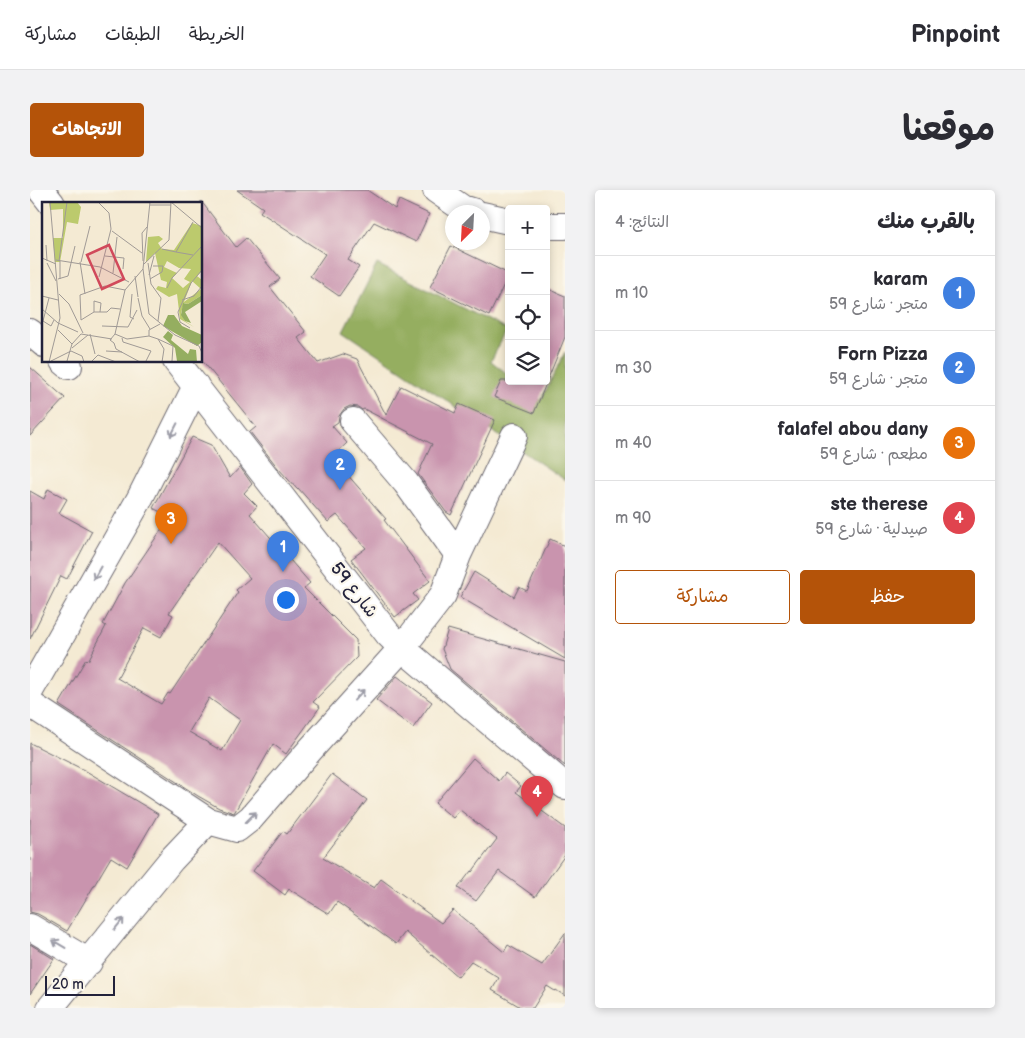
<!DOCTYPE html>
<html lang="ar">
<head>
<meta charset="utf-8">
<style>
  body { margin:0; font-family:"Balsamiq Sans","Playpen Sans Arabic",sans-serif; background:#f2f2f3; color:#2b2b33; direction:rtl }
  .controls { position:absolute; right:15px; top:15px; display:grid; overflow:hidden; border-radius:5px; box-shadow:0 2px 8px #0003 }
  .controls button { width:45px; height:45px; display:grid; place-items:center; padding:0; border:0; border-bottom:1px solid #e1e1e2; background:#fff; color:#2b2b33; font:25px sans-serif }
  .compass { position:absolute; left:415px; top:15px; width:45px; height:45px; border-radius:50%; background:#fff; box-shadow:0 2px 8px #0003; rotate:204deg }
  .scale { position:absolute; left:15px; bottom:12px; width:70px; box-sizing:border-box; padding-left:5px; border:2px solid #22223b; border-top:0; font-size:14px; line-height:18px; white-space:nowrap; color:#22223b; -webkit-text-stroke:4px #fbf7ec; paint-order:stroke }
  .you { position:absolute; left:255px; top:409px; width:18px; height:18px; margin:-12px; border:4px solid #fff; border-radius:50%; background:#1a73e8; box-shadow:0 0 0 8px #1a73e833 }
  .badge { display:grid; place-items:center; width:32px; height:32px; border-radius:50%; background:#b45309; color:#fff; font-size:16px; font-weight:700 }
  .pin { position:absolute; translate:-50% -41px; filter:drop-shadow(0 1px 2px #0008) }
  .pin::after { content:''; position:absolute; top:26px; width:18px; height:15px; background:inherit; clip-path:polygon(0 0,100% 0,50% 100%) }
  .list { margin:0; padding:0; list-style:none }
  h2 { display:flex; justify-content:space-between; align-items:center; height:65px; margin:0; padding:0 20px; font-size:21px }
  h2 small { font-size:16px; font-weight:400; color:#7c7c81 }
  .list li { display:grid; grid-template-columns:32px 1fr auto; gap:15px; align-items:center; box-sizing:border-box; height:75px; padding:0 20px; border-top:1px solid #e1e1e2 }
  .list b { display:block; font-size:19px; white-space:nowrap }
  .list p { margin:0; font-size:16px; white-space:nowrap; color:#7c7c81 }
  .list em { font-size:16px; font-style:normal; color:#7c7c81 }
  .actions { display:flex; gap:10px; padding:15px 20px }
  .actions a { flex:1; padding:11px 0; border:1px solid #b45309; border-radius:5px; text-align:center; font-size:18px; color:#b45309 }
  .actions .main { background:#b45309; color:#fff }
  .icon { flex:none; width:28px; height:28px; fill:none; stroke:currentColor; stroke-width:2; stroke-linecap:round; stroke-linejoin:round }
  .map { position:relative; flex:none; width:535px; height:818px; overflow:hidden; direction:ltr; border-radius:5px }
  header { display:flex; align-items:center; gap:30px; box-sizing:border-box; height:70px; padding:0 25px; background:#fff; border-bottom:1px solid #e1e1e2 }
  header strong { font-size:24px }
  nav { display:flex; gap:28px; margin-inline-start:auto; font-size:18px }
  .intro { display:flex; align-items:center; justify-content:space-between; box-sizing:border-box; height:120px; padding:0 30px }
  h1 { margin:0; font-size:35px }
  .button { padding:12px 22px; border-radius:5px; background:#b45309; color:#fff; font-size:18px; font-weight:700 }
  main { display:flex; gap:30px; padding:0 30px }
  aside { flex:1; background:#fff; border-radius:5px; box-shadow:0 2px 8px #0003 }
  .map>svg:first-child { display:block }
  .forest { fill:#95ae60; stroke:#5c684e }
  .building { fill:#c994ae; fill-rule:evenodd }
  .lines { fill:none; stroke-linecap:round; stroke-linejoin:round }
  .minor-casing { stroke:#6c6870; stroke-width:28 }
  .minor { stroke:#fff; stroke-width:26 }
  .oneway { stroke:#9c9ca7 }
  .labels { text-anchor:middle; dominant-baseline:central; stroke-width:4.5; stroke-linejoin:round; paint-order:stroke }
  .street-label { font-size:18px; fill:#22223b; stroke:#fbf7ec }
  .inset-road { fill:none; stroke:#a09a96; stroke-width:1 }
  .view { fill:#d1495b; fill-opacity:0.15; stroke:#d1495b; stroke-width:2.5 }
  .inset-edge { fill:none; stroke:#22223b; stroke-width:2.5 }
</style>
</head>
<body>
<header>
<strong>Pinpoint</strong>
<nav><a>الخريطة</a><a>الطبقات</a><a>مشاركة</a></nav>
</header>
<div class="intro"><h1>موقعنا</h1><a class="button">الاتجاهات</a></div>
<main>
<aside>
<h2>بالقرب منك<small>النتائج: 4</small></h2>
<ul class="list">
<li><span class="badge" style="background:#3f7fe0">1</span><div><b>karam</b><p>متجر · شارع 59</p></div><em>10 m</em></li>
<li><span class="badge" style="background:#3f7fe0">2</span><div><b>Forn Pizza</b><p>متجر · شارع 59</p></div><em>30 m</em></li>
<li><span class="badge" style="background:#e8710a">3</span><div><b>falafel abou dany</b><p>مطعم · شارع 59</p></div><em>40 m</em></li>
<li><span class="badge" style="background:#e0444e">4</span><div><b>ste therese</b><p>صيدلية · شارع 59</p></div><em>90 m</em></li>
</ul>
<div class="actions"><a class="main">حفظ</a><a>مشاركة</a></div>
</aside>
<div class="map">
<svg width="535" height="818" viewBox="0 0 535 818">
  <rect width="100%" height="100%" fill="#fbf7ec"/>
  <filter id="ink" filterUnits="userSpaceOnUse"><feTurbulence type="fractalNoise" baseFrequency=".02" numOctaves="2"/><feDisplacementMap in="SourceGraphic" scale="10" xChannelSelector="R" yChannelSelector="G"/><feConvolveMatrix kernelMatrix="1 2 1 2 8 2 1 2 1" color-interpolation-filters="sRGB"/></filter>
  <filter id="wash" filterUnits="userSpaceOnUse"><feTurbulence type="fractalNoise" baseFrequency=".0096" numOctaves="4" result="noise"/><feDisplacementMap in="SourceGraphic" scale="20" xChannelSelector="R" yChannelSelector="G"/><feGaussianBlur stdDeviation="1.12" result="paint"/><feColorMatrix in="noise" values="0 0 0 0 0 0 0 0 0 0 0 0 0 0 0 0 0 1.4 0 .05"/><feComposite in="paint" operator="in"/></filter>
  <g filter="url(#wash)">
    <rect width="100%" height="100%" fill="#f4ead3"/>
    <path class="forest" d="M347 74 477 140 461 171 479 185V191H487L511 210 535 162V290L313 141Z"/>
    <g id="blocks">
      <path class="building" d="M207 0H337L365 19 369 10 399 24 386 52 344 32 318 70 329 77 309 106 280 86 295 64 230 22 233 18Z
        M171 11 206 57 216 48 250 89 240 97 276 142 268 148 288 173 313 164 327 169 356 225 371 196 425 223 429 214 465 230 421 325 416 322 388 284 402 254 334 219 332 220 328 217 320 216 314 219 309 226 308 232 302 236 317 253 302 267 356 329 354 330 400 391 383 404 388 410 365 427 321 369 336 358 307 325 298 332 268 298 267 299 248 278 220 242 226 237 171 169Z
        M421 56 479 84 459 126 400 97Z
        M516 98 535 106V147L504 223 464 207 471 191H516Z
        M0 177 35 208 0 246Z
        M162 247 181 255 200 288 210 277 222 294 214 303 227 316 220 324 280 393 274 398 326 450 327 467 283 512 290 517 256 564 243 554 204 623 189 618 168 606 29 515 56 469 58 471 76 436 73 434 95 393 140 327 123 318ZM188 352 220 388 206 400 208 402 140 504 138 503 131 514 87 488 114 438 131 447 143 425 139 423ZM179 508 210 530 192 561 159 542Z
        M18 299 37 309 29 323 62 341 37 389 31 386 0 449V301L14 309Z
        M520 349 535 356V469L430 407 444 382 484 407 489 397 497 401Z
        M418 439 535 472V576L420 479 412 459Z
        M367 486 402 512 383 538 346 510Z
        M0 553 56 581 128 624 97 677 81 667 37 741 8 724 0 722Z
        M443 568 469 591 475 583 491 596 486 602 535 638V665L505 707 469 681 446 711 428 698 441 681 442 682 467 649 430 620 423 628 405 613Z
        M302 584 337 610 293 668 344 698 351 689 411 733 423 720 474 762 478 755 512 775 535 743V806L526 800 525 801 517 796 503 818H492L462 800 469 788 441 771 428 787 375 742 366 754 307 712 299 724 259 699 255 705 223 681 253 641 257 644Z
        M0 754 24 769 0 804Z"/>
    </g>
  </g>
  <g filter="url(#ink)">
    <use href="#blocks" fill-opacity="0" stroke="#6c6870" stroke-width="1"/>
    <g class="lines">
      <defs>
        <path id="minor" d="M11 0 22 14
          M406 0 432 18 445 22
          M452 25 479 31
          M516 36H535
          M0 142 14 154
          M33 171 39 176
          M146 171 358 444 372 458 535 596
          M323 231 376 293 428 365
          M0 501 109 310 166 196
          M0 514 178 631 207 639 221 628 280 560 372 458 413 405 428 365 484 246
          M0 737 59 772
          M20 818 142 669 178 631"/>
      </defs>
      <use href="#minor" class="minor-casing"/>
      <use href="#minor" class="minor"/>
    </g>
    <defs><path id="oneway-shaft" d="M-6 0H5M1.5-3L5.5 0L1.5 3" fill="none" stroke-width="1.6" stroke-linecap="round" stroke-linejoin="round" transform="scale(1.25)"/></defs>
    <g class="oneway">
      <use href="#oneway-shaft" transform="translate(144 240) rotate(117)"/>
      <use href="#oneway-shaft" transform="translate(67 383) rotate(119)"/>
      <use href="#oneway-shaft" transform="translate(329 505) rotate(-48)"/>
      <use href="#oneway-shaft" transform="translate(221 627) rotate(-45)"/>
      <use href="#oneway-shaft" transform="translate(89 734) rotate(-51)"/>
      <use href="#oneway-shaft" transform="translate(29 754) rotate(-149)"/>
    </g>
  </g>
  <g class="labels">
    <g class="street-label">
      <text transform="translate(324 400) rotate(52)">شارع 59</text>
    </g>
  </g>
  <g transform="translate(12 12)">
    <rect width="160" height="160" fill="#f4ead3"/>
    <path d="M7 0H35L39 5 36 22 25 20 18 60H13L11 36H21V7L8 8ZM150 21 160 24V69L155 74 160 78V93L146 102 142 101 139 111 143 119 152 125 138 117 135 92 127 95 114 87 116 84 124 86 125 80 119 78 113 51 104 60 106 35 117 34 121 37 116 41 120 47 132 48ZM125 59 137 66 149 67 142 77 148 80 141 86 130 76 135 71 122 65ZM150 79 159 87 142 100Z" fill="#bcca6d" fill-rule="evenodd"/>
    <path d="M160 93V99L143 110 149 121 143 119 139 113 141 101 146 102ZM126 113H132L140 124 160 133V140L155 144 121 124ZM126 129 131 133 129 138 146 152 148 147 154 148 155 160 135 159 133 146 121 135Z" fill="#95ae60"/>
    <path class="inset-road" d="M56 0 67 11 69 27 57 75M108 0 101 67 107 112 133 133 157 144 160 151M129 0 160 26M108 3H129M70 29 100 51M4 43 5 59M120 47 134 50 151 20M134 50 151 53M63 54 82 56 81 67M0 56 14 62M14 58 58 65 87 80M17 59 25 0M101 59 100 31 105 25M38 60 43 92M39 60 48 24M5 61 14 79M106 61 109 82 119 96 116 119M102 62 127 38 129 0M71 71 75 35M107 73 112 54M93 74 96 95M16 77 26 74 33 44M18 77V59M108 77 120 70 121 64H111M125 86 130 76 160 44M17 92 27 102 41 131M90 92 88 115 92 117M0 94 16 98M7 96 1 119 9 124 12 118M96 96 100 114 108 127M140 98 152 94 160 84M0 107 16 121 36 130M78 107 69 106 65 110H52L39 118 38 93 63 84 83 88M52 110V99L59 101 58 110M60 124 86 125 95 108M148 126 138 120 136 110 149 81 160 68M16 128 30 142M48 132 53 152M73 132 85 137 107 134M107 134 116 137 122 147 120 160M107 134V128L118 122M80 136 81 140 109 149 104 159M116 137 131 144 130 159M72 141 68 138 73 132 83 88 101 67M72 141 74 147 98 160M30 146 46 133M64 149 80 150M9 159 29 149 40 154 42 160M25 159 30 142 39 132 70 137M7 160 18 116 8 0M49 160 56 153 74 160"/>
    <path class="view" d="M67 43 82 77 60 87 45 53Z"/>
    <rect width="160" height="160" class="inset-edge"/>
  </g>
</svg>
<div class="controls">
<button>+</button>
<button>−</button>
<button><svg class="icon" aria-label="locate" viewBox="0 0 24 24"><circle cx="12" cy="12" r="6"/><path d="M12 2v4M12 18v4M2 12h4M18 12h4"/></svg></button>
<button><svg class="icon" aria-label="layers" viewBox="0 0 24 24"><path d="M12 4l9 5-9 5-9-5zM3 14l9 5 9-5"/></svg></button>
</div>
<svg class="compass" viewBox="-18 -18 36 36"><path d="M0-13l5 13h-10z" fill="#e53935"/><path d="M0 13l5-13h-10z" fill="#7c7c81"/></svg>
<div class="scale">20 m</div>
<div class="you"></div>
<div class="pin badge" style="left:253px;top:382px;background:#3f7fe0">1</div>
<div class="pin badge" style="left:310px;top:300px;background:#3f7fe0">2</div>
<div class="pin badge" style="left:141px;top:354px;background:#e8710a">3</div>
<div class="pin badge" style="left:507px;top:627px;background:#e0444e">4</div>
</div>
</main>
</body>
</html>
